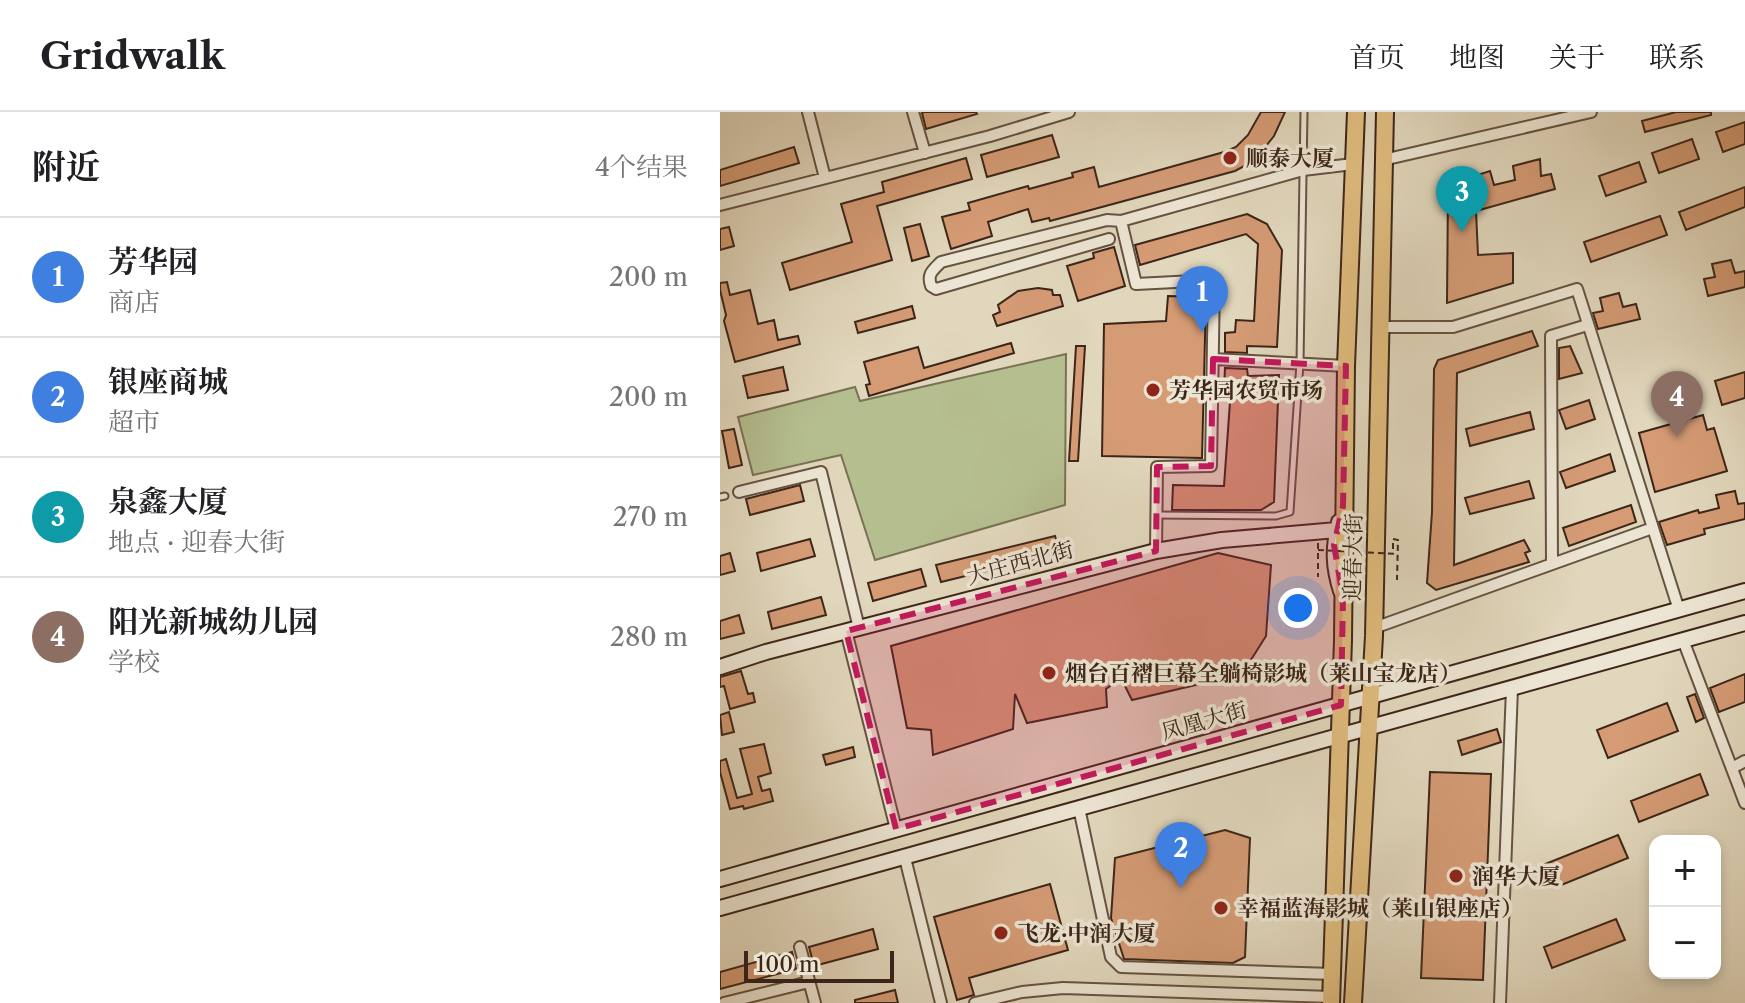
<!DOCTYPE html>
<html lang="zh">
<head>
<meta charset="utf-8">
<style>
  body { margin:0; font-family:"Libre Caslon Text","Noto Serif SC",serif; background:#f2f2f2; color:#202124 }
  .controls { position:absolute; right:24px; bottom:24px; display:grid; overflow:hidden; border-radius:16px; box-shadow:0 4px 12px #0003 }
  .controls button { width:72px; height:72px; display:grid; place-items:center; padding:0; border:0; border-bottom:2px solid #e0e0e0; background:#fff; color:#202124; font:40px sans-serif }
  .scale { position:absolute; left:24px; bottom:20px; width:150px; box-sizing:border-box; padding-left:8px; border:4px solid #3d2619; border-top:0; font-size:22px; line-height:28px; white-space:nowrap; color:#3d2619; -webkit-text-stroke:6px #ece5d3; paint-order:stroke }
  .you { position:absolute; left:578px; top:496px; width:28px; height:28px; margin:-20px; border:6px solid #fff; border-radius:50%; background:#1a73e8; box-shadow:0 0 0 12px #1a73e833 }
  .badge { display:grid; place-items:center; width:52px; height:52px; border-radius:50%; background:#7c3aed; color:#fff; font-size:26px; font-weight:700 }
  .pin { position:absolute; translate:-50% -66px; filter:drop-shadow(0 2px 4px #0008) }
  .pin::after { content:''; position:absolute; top:42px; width:28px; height:24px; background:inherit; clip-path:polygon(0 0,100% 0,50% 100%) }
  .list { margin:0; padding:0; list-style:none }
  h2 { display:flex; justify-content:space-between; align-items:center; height:104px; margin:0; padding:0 32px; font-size:34px }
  h2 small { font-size:26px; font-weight:400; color:#757577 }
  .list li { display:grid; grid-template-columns:52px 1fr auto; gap:24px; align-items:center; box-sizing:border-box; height:120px; padding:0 32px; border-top:2px solid #e0e0e0 }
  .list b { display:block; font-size:30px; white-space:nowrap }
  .list p { margin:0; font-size:26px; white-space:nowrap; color:#757577 }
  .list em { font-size:26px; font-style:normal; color:#757577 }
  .map { position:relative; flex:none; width:1025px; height:891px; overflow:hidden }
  header { display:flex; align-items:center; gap:48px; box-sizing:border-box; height:112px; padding:0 40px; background:#fff; border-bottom:2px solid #e0e0e0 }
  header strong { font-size:38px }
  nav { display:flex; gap:44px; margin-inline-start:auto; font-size:28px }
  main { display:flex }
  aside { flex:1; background:#fff }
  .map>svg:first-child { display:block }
  .green { fill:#b5be8f; stroke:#797254; stroke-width:2 }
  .building { fill:#d49b75; stroke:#3d2619; stroke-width:2 }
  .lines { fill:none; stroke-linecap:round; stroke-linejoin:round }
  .lane-casing { stroke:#665242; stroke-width:9 }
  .street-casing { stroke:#665242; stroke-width:14 }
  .secondary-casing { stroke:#3d2619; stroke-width:18 }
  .primary-casing { stroke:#3d2619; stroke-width:20 }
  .path { stroke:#3d2619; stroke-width:2; stroke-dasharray:6 4; stroke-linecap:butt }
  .lane { stroke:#ece5d3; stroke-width:5 }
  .street { stroke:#ece5d3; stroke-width:10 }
  .secondary { stroke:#ece5d3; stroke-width:14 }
  .primary { stroke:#e0bc7e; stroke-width:16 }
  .path-bridge { stroke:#3d2619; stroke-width:2; stroke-dasharray:6 4; stroke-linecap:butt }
  .marked { fill:#c2185b; fill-opacity:0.2; stroke:#c2185b; stroke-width:6; stroke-dasharray:16 10; stroke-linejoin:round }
  .poi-dot { fill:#8f2418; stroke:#ece5d3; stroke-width:3 }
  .labels { text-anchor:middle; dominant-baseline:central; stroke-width:7; stroke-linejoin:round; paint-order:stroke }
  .poi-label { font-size:22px; font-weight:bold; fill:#3d2619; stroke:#ece5d3; text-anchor:start }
  .street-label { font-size:22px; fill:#3d2619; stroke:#ece5d3 }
</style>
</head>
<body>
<header>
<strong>Gridwalk</strong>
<nav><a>首页</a><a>地图</a><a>关于</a><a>联系</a></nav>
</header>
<main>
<aside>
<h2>附近<small>4个结果</small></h2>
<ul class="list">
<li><span class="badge" style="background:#3f7fe0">1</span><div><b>芳华园</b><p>商店</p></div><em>200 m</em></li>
<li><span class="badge" style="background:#3f7fe0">2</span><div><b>银座商城</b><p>超市</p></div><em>200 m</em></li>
<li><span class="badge" style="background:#0f9aa8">3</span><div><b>泉鑫大厦</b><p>地点 · 迎春大街</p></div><em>270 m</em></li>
<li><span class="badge" style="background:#8d6e63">4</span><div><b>阳光新城幼儿园</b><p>学校</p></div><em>280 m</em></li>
</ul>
</aside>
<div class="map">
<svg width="1025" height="891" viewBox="0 0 1025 891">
  <rect width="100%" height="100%" fill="#e1d7bc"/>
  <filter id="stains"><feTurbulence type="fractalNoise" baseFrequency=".0025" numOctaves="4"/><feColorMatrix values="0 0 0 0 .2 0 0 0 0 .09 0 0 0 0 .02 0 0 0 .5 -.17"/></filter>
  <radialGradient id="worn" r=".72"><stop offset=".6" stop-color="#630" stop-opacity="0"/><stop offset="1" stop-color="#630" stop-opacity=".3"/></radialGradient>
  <path class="green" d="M346 242 345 393 155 448 121 343 33 363 18 305 135 275 140 289Z"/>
  <path class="building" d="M204 0H256L257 2 206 17 202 1Z
    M541 0H565L554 24 542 39 530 51 515 59 330 109 329 106 312 110 308 97 268 110 272 124 231 137 222 105 250 98 248 91 308 74 309 77 353 65 352 61 374 55 379 75 504 40 516 35 528 23Z
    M956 0H991V3L925 20 922 9Z
    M1025 10V32L1003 40 996 20Z
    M332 23 339 45 267 65 261 43Z
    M972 27 979 47 939 61 932 41Z
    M74 35 79 51 0 74V58Z
    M246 46 252 67 157 94 172 148 70 178 62 151 132 130 121 92 164 80 162 70Z
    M820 47 821 64 831 62 835 77 756 99 758 143 793 141V171L727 191 728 79 736 74 749 76 745 67 770 59 774 73 795 68 793 54Z
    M919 50 926 70 886 84 879 64Z
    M1025 75V95L966 118 959 100Z
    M527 102 547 112 562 138 557 235 527 234V241L505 240V221L515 220 516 208 534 209 538 132 526 122 420 153 415 133Z
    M940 104 947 123 871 150 864 130Z
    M200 112 209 144 192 149 184 116Z
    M9 115 14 134 0 138V117Z
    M394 135 405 174 358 189 347 154 374 146 373 141Z
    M1011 148 1015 161 1025 159V175L988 184 984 167 995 165 992 152Z
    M7 170 10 183 30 178 38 212 54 208 58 228 78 224 80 232 15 250 4 209 6 203 0 178V171Z
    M318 176 332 178 333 183H340L343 194 277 214 273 203 280 200 278 193 298 179Z
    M899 181 903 195 916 192 920 207 878 217 873 201 883 199 880 186Z
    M448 184 486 185 482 346 382 344 384 212 446 209Z
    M192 194 195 206 138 221 135 210Z
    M812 219 818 234 737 261 734 453 804 428 810 439 805 441 809 450 716 478 707 471 712 400 714 257 718 248Z
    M291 231 294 241 149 284 146 273 150 272 144 250 198 235 204 256Z
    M356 234H365L358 349H349Z
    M850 234 862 261 839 267V236Z
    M63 255 68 278 28 286 23 264Z
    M505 256 527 257 528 264 559 263 554 390 541 398H452L453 373 504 374 511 276 504 277Z
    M1025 260V286L1002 293 995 269Z
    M869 288 875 307 846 317 839 298Z
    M810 300 814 317 750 334 746 317Z
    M983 303 987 318 994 316 1007 359 935 380 919 321Z
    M14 317 22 353 9 356 2 319Z
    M890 342 895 359 846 376 840 360Z
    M809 369 814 386 750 402 745 386Z
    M80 373 84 389 30 403 26 387Z
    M1015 379 1018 392 1025 391V407L984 417 985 422 947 433 939 410 978 398 979 401 999 396 996 383Z
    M911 393 916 410 849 434 843 416Z
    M335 424 340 441 221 470 216 453Z
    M90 427 95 444 41 459 37 441Z
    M10 441 15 459 0 463V444Z
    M498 441 551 453 546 524 522 562 412 588 401 566 386 577 387 595 307 611 295 582 293 617 213 643 211 618 187 616 171 534Z
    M201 457 206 474 153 489 148 471Z
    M101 485 106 503 52 517 48 500Z
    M19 503 24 521 0 527V509Z
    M21 559 28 582 33 581 35 590 10 597 4 574 0 575V565Z
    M1025 562V590L999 600 990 576Z
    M975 582 984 606 976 610 967 585Z
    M947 591 958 619 888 646 877 618Z
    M9 600 14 620 2 623 0 603Z
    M777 617 781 630 742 643 738 629Z
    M44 632 51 661 38 665 42 679 50 677 53 689 24 697 23 694 10 697 0 660V649L6 647 17 686 32 682 20 637Z
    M133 635 135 645 106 653 103 643Z
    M710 660 771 662 763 868 701 866Z
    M980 662 988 683 919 710 911 689Z
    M505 718 530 726 525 845 513 851 404 847 391 806 395 746Z
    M898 723 908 746 834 776 825 752Z
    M330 772 348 838 249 866 254 883 237 888 214 805Z
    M896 807 905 828 832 856 824 835Z
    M153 817 158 837 94 854 89 835Z
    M72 840 76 857 0 877V860Z
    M175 878 178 891H135V888Z"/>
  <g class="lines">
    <defs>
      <path id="lane" d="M0 385 5 384
        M436 403 556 404 570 400 580 251 584 0"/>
      <path id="street" d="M88 0 105 66
        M193 0 205 41
        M663 48 871 0
        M0 93 270 24 349 0
        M401 109 416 172 494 168 491 354 437 355 436 439
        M389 127 216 177 211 174C207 162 212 159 221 150L387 108 401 109 583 58 633 52
        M660 215H733L857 177 959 498
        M493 247 626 254
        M19 380 101 360 139 516
        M832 451 831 224 864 214
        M654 516 927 418
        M126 519 176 717
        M963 528 1025 691
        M1012 656 1025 649
        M359 696 391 845 401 855 612 862
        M185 746 221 891
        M80 835 95 891
        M4 891 89 870
        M255 891 302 880 343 876 611 885
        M780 891 792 576"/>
      <path id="secondary" d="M619 410C613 436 613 454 621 479
        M0 555 46 540 436 439 502 428 617 418
        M0 767 1025 479
        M0 796 1025 511"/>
      <path id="primary" d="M611 891 623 528 626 254 636 0
        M633 891 654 524 665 0"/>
    </defs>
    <use href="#lane" class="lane-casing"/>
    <use href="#street" class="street-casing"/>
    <use href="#secondary" class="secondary-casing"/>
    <use href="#primary" class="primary-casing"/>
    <path class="path" d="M598 431V465
      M673 437V427L678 428 677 468"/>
    <use href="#lane" class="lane"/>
    <use href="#street" class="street"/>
    <use href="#secondary" class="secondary"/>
    <use href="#primary" class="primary"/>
    <path class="path-bridge" d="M598 438 678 442"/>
  </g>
  <path class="marked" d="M493 247 626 254 623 394 614 433 623 485 621 593 176 717 126 519 436 439 437 355 491 354Z"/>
  <g class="poi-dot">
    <circle cx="510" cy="46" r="8"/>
    <circle cx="433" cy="278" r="8"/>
    <circle cx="329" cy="561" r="8"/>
    <circle cx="736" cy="764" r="8"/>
    <circle cx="501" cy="796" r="8"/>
    <circle cx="281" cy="821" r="8"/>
  </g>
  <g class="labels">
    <g class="poi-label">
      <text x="526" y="46">顺泰大厦</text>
      <text x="449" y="278">芳华园农贸市场</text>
      <text x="345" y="561">烟台百褶巨幕全躺椅影城（莱山宝龙店）</text>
      <text x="752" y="764">润华大厦</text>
      <text x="517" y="796">幸福蓝海影城（莱山银座店）</text>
      <text x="297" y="821">飞龙·中润大厦</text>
    </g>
    <g class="street-label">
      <text transform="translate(633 445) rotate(-89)">迎春大街</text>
      <text transform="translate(300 451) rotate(-15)">大庄西北街</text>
      <text transform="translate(484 609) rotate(-16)">凤凰大街</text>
    </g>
  </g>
  <rect width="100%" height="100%" filter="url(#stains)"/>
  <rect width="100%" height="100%" fill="url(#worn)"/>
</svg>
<div class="controls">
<button>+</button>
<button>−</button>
</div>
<div class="scale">100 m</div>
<div class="you"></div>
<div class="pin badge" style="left:482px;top:220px;background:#3f7fe0">1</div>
<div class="pin badge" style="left:461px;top:776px;background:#3f7fe0">2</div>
<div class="pin badge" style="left:742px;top:120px;background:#0f9aa8">3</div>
<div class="pin badge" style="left:957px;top:325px;background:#8d6e63">4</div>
</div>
</main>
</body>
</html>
